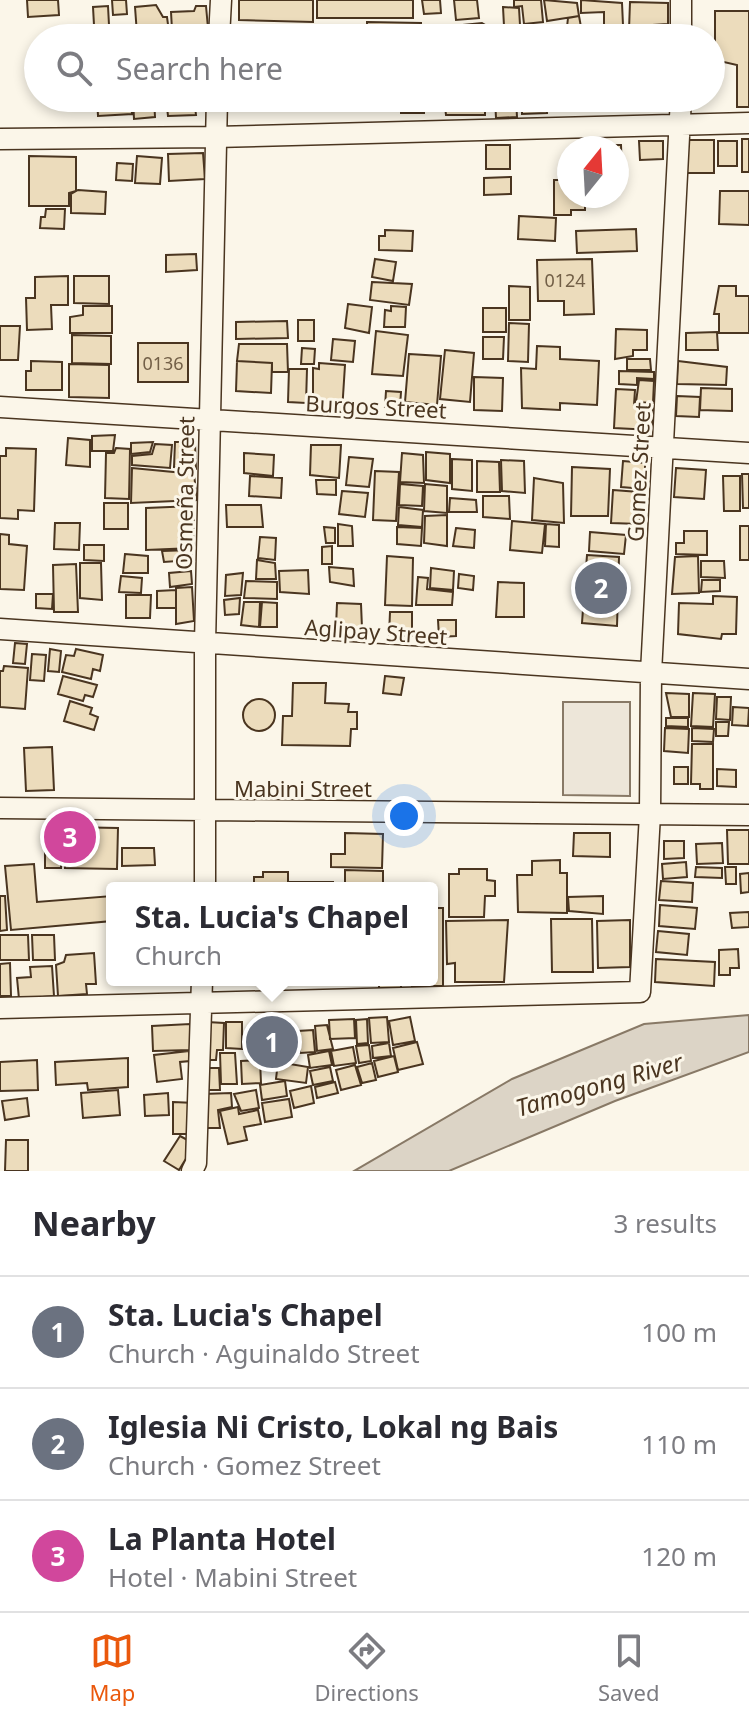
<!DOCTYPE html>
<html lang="en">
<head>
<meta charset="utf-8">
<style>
  body { margin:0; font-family:"Noto Sans",sans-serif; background:#f7f7f7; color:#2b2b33 }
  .compass { position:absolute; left:557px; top:136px; width:72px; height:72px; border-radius:50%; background:#fff; box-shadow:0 4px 12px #0003; rotate:18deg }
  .you { position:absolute; left:404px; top:816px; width:28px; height:28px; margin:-20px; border:6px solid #fff; border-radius:50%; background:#1a73e8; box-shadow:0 0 0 12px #1a73e833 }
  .badge { display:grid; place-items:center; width:52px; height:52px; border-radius:50%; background:#ea580c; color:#fff; font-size:26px; font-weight:700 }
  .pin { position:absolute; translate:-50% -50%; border:4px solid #fff; box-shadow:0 2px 8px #0006 }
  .popup { position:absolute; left:106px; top:882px; width:332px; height:104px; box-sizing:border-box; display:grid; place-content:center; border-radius:8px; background:#fff; filter:drop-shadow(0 2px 6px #0005); font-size:26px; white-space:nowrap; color:#7c7c81 }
  .popup b { font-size:30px; color:#2b2b33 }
  .popup::after { content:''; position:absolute; left:50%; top:100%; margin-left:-16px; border:16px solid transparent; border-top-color:#fff }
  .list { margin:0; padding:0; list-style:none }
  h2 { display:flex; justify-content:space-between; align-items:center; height:104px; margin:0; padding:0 32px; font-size:34px }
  h2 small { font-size:26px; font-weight:400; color:#7c7c81 }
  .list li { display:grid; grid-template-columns:52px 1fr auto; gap:24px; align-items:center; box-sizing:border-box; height:112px; padding:0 32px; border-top:2px solid #e1e1e2 }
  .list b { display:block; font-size:30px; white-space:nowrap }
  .list p { margin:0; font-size:26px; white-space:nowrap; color:#7c7c81 }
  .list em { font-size:26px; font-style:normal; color:#7c7c81 }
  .icon { flex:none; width:44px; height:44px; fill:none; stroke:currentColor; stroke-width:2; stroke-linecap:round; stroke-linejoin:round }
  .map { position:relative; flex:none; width:749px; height:1171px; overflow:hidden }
  .search { position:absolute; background:#fff; box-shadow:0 4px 12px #0003; left:24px; right:24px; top:24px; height:88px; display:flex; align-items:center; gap:20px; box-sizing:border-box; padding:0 28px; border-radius:44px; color:#7c7c81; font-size:30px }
  .sheet { height:440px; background:#fff }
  nav { display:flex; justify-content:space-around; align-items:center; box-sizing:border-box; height:112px; border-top:2px solid #e1e1e2; background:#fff; font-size:22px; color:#7c7c81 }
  nav a { display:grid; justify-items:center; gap:4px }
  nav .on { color:#ea580c }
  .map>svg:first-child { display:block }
  .green { fill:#ede6d9; stroke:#887966; stroke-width:2 }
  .water { fill:#dcd4c6; stroke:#887966; stroke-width:2 }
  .building { fill:#ecdcbc; stroke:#4a3520; stroke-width:2 }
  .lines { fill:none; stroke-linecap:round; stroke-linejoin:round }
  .minor-casing { stroke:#4a3520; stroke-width:23 }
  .minor { stroke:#fbf6e9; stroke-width:20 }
  .labels { text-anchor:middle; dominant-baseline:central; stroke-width:6; stroke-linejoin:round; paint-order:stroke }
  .number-label { font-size:18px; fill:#725f47 }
  .street-label { font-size:22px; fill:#4a3520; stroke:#fbf6e9 }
  .water-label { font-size:24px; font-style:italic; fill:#4a3520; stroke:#fbf6e9 }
</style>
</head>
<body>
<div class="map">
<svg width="749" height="1171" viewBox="0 0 749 1171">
  <rect width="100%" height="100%" fill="#fbf6e9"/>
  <path class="green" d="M563 702H630V796L563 795Z"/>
  <path class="water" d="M749 1015V1052L615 1101 449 1171H354L512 1079 644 1024Z"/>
  <path class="building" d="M27 0H58L59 15 28 17Z
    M112 0H126L127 14 113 15Z
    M239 0H313V22L239 20Z
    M317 0H413V18H317Z
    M422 0H440L441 13 424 14Z
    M454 0H477L479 18 456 20Z
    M514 0H541L543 22 524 24 522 6 514 7Z
    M544 0 577 3 579 16 547 21Z
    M581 0 622 3 623 25H604V12L581 13Z
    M630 2 668 3V24L653 25 652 31 629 30Z
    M156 5 163 17H167L169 32 137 34 135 7Z
    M108 6 109 25H94L93 7Z
    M196 6H206L208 28 172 30 171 12 194 11Z
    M503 7 519 8 520 25 504 26Z
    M715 11H749V107H737V65L715 60Z
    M579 16 583 38H557L555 29 567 27 568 18Z
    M367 22 421 23V38H346V28H367Z
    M482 23 489 27 490 38H458L463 25Z
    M309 27H337V38H309Z
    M538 29 539 38H500L499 34Z
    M613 31 651 32 650 38H613Z
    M97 98H131L132 114 98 116Z
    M133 98H154L155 117 134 119Z
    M160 98H194L196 115 168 116 167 107H161Z
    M401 98H424V113H401Z
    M444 98H485V115H446Z
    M495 98H516L517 117 496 118Z
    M522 98H546L547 113 522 114Z
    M564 98H604L605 108 565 111Z
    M608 98H652L643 99V109L608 110Z
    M742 139H749V172H742Z
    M687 140H714V173H686Z
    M639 141H663V159L640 160Z
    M718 141H737V166H718Z
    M486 145H510V169H486Z
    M597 145H621L622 173H617V148Z
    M203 153 205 179 169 181 168 154Z
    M29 156 76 157V191L69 193V206H29Z
    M137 156 162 158 160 184 135 183Z
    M117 163 133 164 132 181 116 180Z
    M511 177V194L484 195V178Z
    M554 180H569V196H585V210H571V215H554Z
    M78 190 106 192 105 214 71 213V194Z
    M720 191H749V225L719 224Z
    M46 209H65L64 229 40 228 41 217H45Z
    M519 216 556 218 555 241 518 239Z
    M636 229 637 251 577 253 576 231Z
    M385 230 413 231 412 251 379 250V236H385Z
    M196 254 197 270 166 272V255Z
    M375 259 396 262 393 281 372 277Z
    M592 259 594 314 564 315V301H538L537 260Z
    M68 276V305H51L52 329 27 330 26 298H35V277Z
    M74 276H109V304L74 303Z
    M372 282 412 284 409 305 370 300Z
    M509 286 530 287V320H509Z
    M719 286H736V296H749V333H719V314H714Z
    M348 304 372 307 369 333 345 328Z
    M83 306H112V333H70V317L83 315Z
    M391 306 406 307 405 327H384L385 310 391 311Z
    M483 308H506V332H483Z
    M298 320H314V341H298Z
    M287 321 288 338 236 339V322Z
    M509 323 529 324 528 362 508 361Z
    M0 326H20L18 360H0Z
    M616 329 647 330V350H633V356L615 359Z
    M376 331 408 335 403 376 372 374Z
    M717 332 718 350H686V333Z
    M72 335 111 336V364L72 363Z
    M483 337H504L503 359H483Z
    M333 339 355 341 353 362 331 360Z
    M138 343H188V382H138Z
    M239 344H287L288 372H272V363L237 361Z
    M537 346 560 347V359L599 361 597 405 560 403V410L522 408 521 368 536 369Z
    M302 348 315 349 314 364H301Z
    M445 350 474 353 470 402 440 399Z
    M409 354 441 356 437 405 405 402Z
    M627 359H650L651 370H627Z
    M31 361 62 362V390H26V371H31Z
    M237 361 272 363 271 393 236 391Z
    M678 361 727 367 726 385 677 384Z
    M319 363 345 365 342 412 313 410V368L319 369Z
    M69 364 109 365V398L69 397Z
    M289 369H307L306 403 288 402Z
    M619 371 654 372V379L637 378V385L619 384Z
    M474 377 503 378 502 411 474 410Z
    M639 380 654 381 653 403 636 402Z
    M701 388 732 389V411L700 410Z
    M616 389 635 390 634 405 653 406 652 430 614 428Z
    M386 391 401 392 400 407H385Z
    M677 396 700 397 699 417 676 416Z
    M115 435 113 451H92V436Z
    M68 438 90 440V467L66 465Z
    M153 442 150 452 131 454V443Z
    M175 442H195L196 469 174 467Z
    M155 444 172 445 170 468 132 465V456L152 454Z
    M311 445H341L339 478 310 475Z
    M6 448 36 449 34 511 18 510V519L0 518V456H6Z
    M116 448 130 449 129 499 105 498 106 453H114Z
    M426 452 450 454V483L426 480Z
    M244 453 274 455 273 476 244 473Z
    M402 453 423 455 424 483 400 482Z
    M349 457 373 459 369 487 346 485Z
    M452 459 472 460V491L452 489Z
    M501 460 524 461 525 493 502 491Z
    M477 461 499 462 500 492H477Z
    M623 461 645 463V489L621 487Z
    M572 467 610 469 608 516H571Z
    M132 468 194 474 197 500 131 503Z
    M676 468 706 470 704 499 674 497Z
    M375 471 399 472 396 521 373 520Z
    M742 474H749V508H743Z
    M250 476 282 478 281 498 249 496Z
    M723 476H740V511H724Z
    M534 478 563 483 564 523 532 520Z
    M316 480H336V495L317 494Z
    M400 484 423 486 422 506 399 505Z
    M425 484 447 486V513L424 511Z
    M613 490 639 492 640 524 611 523Z
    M342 491 368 493 365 517 339 514Z
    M483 496H509L510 519 483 517Z
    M450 498 476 500 477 512H449Z
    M104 503H128V529H104Z
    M226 505H261L263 527H227Z
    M194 506 193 548 146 550V508Z
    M399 507 423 510 422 527 398 525Z
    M447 515V546L424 543 425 516Z
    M512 521 545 524 542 553 510 550Z
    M55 523H80L79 550 54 549Z
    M338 524 352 526 353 546H338Z
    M546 524 559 525V547L545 546Z
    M740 526H749V560H740Z
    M324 527 335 528V543H326Z
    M397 527 422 528 421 546 397 544Z
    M456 528 475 530 474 548 453 546Z
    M684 531H707V555L676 554V543H684Z
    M590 532 626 535 624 554 589 551Z
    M0 534 9 535V544L27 546 24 590 0 589Z
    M260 537 276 538 275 560 258 558Z
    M84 545H104V561L84 560Z
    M332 546V564H322V547Z
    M192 550 191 560 164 562 162 551Z
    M125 554 148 556V573H123Z
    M587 555 619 557 617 626 582 623Z
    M387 556 413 558 412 606 385 605Z
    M698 556 699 593 672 594 675 557Z
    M257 560 275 563 276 579H256Z
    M701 561H724L725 578 701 577Z
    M80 563H101L102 600 80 598Z
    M76 564 78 612H54L53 565Z
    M329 567 353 569 354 586 330 582Z
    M431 568 454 571 453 590 430 588Z
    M308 570 309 594 280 592 279 571Z
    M191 571 192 584 170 587 169 573Z
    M243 573 241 595 225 596 226 575Z
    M459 574 474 576 473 590 458 588Z
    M121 576 142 578 141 593 119 592Z
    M418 577 428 578 427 589 453 592 452 605H416Z
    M702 580H720V591L701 592Z
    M246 581 277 582V599L244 598Z
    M498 582 524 583V617H496Z
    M192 587 194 621 176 624V588Z
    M176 590V608H157V591Z
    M36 594H53L52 609 36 608Z
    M126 595H151L150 618H126Z
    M713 596 737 597 736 634H722L721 639 678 634 679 603 713 604Z
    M240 598 239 614 225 615 224 600Z
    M244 602H260L259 627 241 625Z
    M262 602 277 603V627H260Z
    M337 603 361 604 362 628H336Z
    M390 612H412V636H389Z
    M438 620H456V636L439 637Z
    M15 643 27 644 25 664 13 663Z
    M50 649 61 651 59 672 48 671Z
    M76 649 103 655 100 671 93 669 91 679 62 672 66 655 74 656Z
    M32 654 46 655 44 681 30 680Z
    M4 666 28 668 25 709 0 707V671H3Z
    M63 676 97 685 93 697 85 695 83 701 58 694Z
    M385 676 404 678 401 695 383 693Z
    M293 683H326L325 703 349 704 348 712H357V729H351L350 746 282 745 283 716H292Z
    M666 693 689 694V717H671Z
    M693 693 715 694 713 727 691 726Z
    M717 697H731L730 720 716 719Z
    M243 715a16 16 0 1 1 32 0a16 16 0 1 1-32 0Z
    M70 701 92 708 90 714 98 717 94 730 64 721Z
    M733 707 749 708 748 726 732 725Z
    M666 718H688V727L666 726Z
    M716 722H729L728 736H716Z
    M665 728 689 729 688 753 664 751Z
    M692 728 714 729 713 742 692 741Z
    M692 744H713V789H700V784H691Z
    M52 747 54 790 26 791 24 748Z
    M674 767H688V784H674Z
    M717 769 736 770V787L717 786Z
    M65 827 118 828 117 869 65 868Z
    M727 830H749V864H728Z
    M345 833 383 834 382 868 331 867V854H345Z
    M574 833H610V857L573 856Z
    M61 836V868H45V837Z
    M664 841H684V858L664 859Z
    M722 843 723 863 697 864 696 844Z
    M122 848H154L155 865 122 866Z
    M560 860V873H567V913L518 912 517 875H532V861Z
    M686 862 687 877 663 879 662 864Z
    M34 864 37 902 112 896V921L11 930 5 866Z
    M696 867 722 868V878L695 877Z
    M725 867H736V884H726Z
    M459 869H487V880L495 881V896H485L484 917H449V874H459Z
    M345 870 383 871V888H345Z
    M263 872H288V882H333V888H254V877H263Z
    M749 873V892L741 893 740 874Z
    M661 881 693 883 692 902 659 900Z
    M0 896H5L7 930 0 931Z
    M603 896V914L569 911 568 897Z
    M660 905 697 908 695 929 659 926Z
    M432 908H443V986H412V980H432Z
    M749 912V927L732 928 730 913Z
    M551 919H592L593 972H552Z
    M508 920 504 982H455V963L447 964 446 921Z
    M630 920V967L598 968 597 921Z
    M658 931 689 934 687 955 656 952Z
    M0 935H28L29 960H0Z
    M32 935H54L55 960H33Z
    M738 949 739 968H730V975H719V950Z
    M94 953 96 984H86L87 994 58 996 56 965 64 962 66 955Z
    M656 959 715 962 714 986 655 982Z
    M10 963 11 996H0V964Z
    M52 966 54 996 19 999 17 978 31 977 30 967Z
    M379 980H401V989H379Z
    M387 1017 389 1042 371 1043 369 1018Z
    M410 1017 415 1041 393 1045 389 1021Z
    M354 1019 355 1038 330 1039 329 1020Z
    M367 1019 368 1043 357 1044 356 1020Z
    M207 1022 224 1023 223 1050H217L216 1060H206Z
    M226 1022H242V1049L226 1048Z
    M281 1023 284 1057 262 1060 260 1051 265 1050 263 1025Z
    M190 1024 191 1050 153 1051 152 1026Z
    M327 1025 333 1049 317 1051 315 1026Z
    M294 1028 297 1053 287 1054 284 1029Z
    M313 1030 315 1052 300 1053 298 1031Z
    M261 1031 263 1047 257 1048 258 1057H248L246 1032Z
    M417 1042 423 1064 398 1070 393 1048Z
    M389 1043 391 1056 373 1058 372 1046Z
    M369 1045 371 1061 359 1063 356 1046Z
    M353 1047 356 1063 334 1066 331 1051Z
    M189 1051 190 1061 180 1062 182 1079 157 1082 154 1055Z
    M329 1051 332 1065 310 1068 308 1055Z
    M220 1053H235L237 1084H221Z
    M394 1056 398 1072 378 1077 374 1061Z
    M128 1058V1087L88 1090 87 1083 56 1085 55 1062Z
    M37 1060 38 1090 0 1091V1062Z
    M260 1060 261 1083 242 1084 241 1061Z
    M278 1062 308 1067 306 1083 276 1079Z
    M372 1063 376 1080 362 1083 357 1067Z
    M355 1065 361 1085 341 1090 336 1070Z
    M330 1067 333 1081 313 1085 310 1071Z
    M203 1068H219L220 1090H204Z
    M285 1081 287 1096 262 1100 260 1085Z
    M335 1082 338 1093 317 1098 315 1087Z
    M311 1086 314 1103 294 1108 290 1091Z
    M118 1090 120 1115 83 1118 81 1093Z
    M256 1090 259 1108 241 1111 234 1094Z
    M168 1093 169 1115 145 1116 144 1095Z
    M231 1093 232 1107 218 1110 220 1128H203V1094Z
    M27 1098 29 1116 5 1120 2 1101Z
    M289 1099 292 1117 265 1122 262 1103Z
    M173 1102 195 1103V1134H173Z
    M238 1107 239 1114 258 1110 261 1124 244 1127 247 1140 228 1144 220 1111Z
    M180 1136 195 1144 179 1170 164 1161Z
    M6 1140H28V1171H5Z"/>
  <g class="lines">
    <defs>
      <path id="minor" d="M219 38 221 0
        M681 38V0
        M0 139 215 137 749 123
        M0 407 749 453
        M0 629 749 679
        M0 808 749 815
        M205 888V644L217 98
        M0 1008 640 992 650 814 651 673 681 98
        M192 1171 196 1163 202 980"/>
    </defs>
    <use href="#minor" class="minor-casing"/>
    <use href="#minor" class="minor"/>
  </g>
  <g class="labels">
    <g class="number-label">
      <text x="565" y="280">0124</text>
      <text x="163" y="363">0136</text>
    </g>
    <g class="street-label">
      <text transform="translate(376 406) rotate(3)">Burgos Street</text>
      <text transform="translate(638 472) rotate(-87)">Gomez Street</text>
      <text transform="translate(184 493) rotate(-89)">Osmeña Street</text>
      <text transform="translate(376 631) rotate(4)">Aglipay Street</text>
      <text x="303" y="788">Mabini Street</text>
    </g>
    <g class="water-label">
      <text transform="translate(599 1084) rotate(-16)">Tamogong River</text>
    </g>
  </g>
</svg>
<svg class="compass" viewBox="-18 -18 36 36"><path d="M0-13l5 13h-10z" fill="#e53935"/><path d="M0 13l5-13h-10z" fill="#7c7c81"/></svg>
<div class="you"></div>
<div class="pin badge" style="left:272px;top:1042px;background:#6b7280">1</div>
<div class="popup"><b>Sta. Lucia's Chapel</b>Church</div>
<div class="pin badge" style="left:601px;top:588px;background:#6b7280">2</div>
<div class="pin badge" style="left:70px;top:837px;background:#d1479c">3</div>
<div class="search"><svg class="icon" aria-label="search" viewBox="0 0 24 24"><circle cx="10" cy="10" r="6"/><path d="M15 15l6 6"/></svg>Search here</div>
</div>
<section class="sheet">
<h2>Nearby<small>3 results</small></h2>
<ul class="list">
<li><span class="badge" style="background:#6b7280">1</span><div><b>Sta. Lucia's Chapel</b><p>Church · Aguinaldo Street</p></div><em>100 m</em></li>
<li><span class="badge" style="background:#6b7280">2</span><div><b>Iglesia Ni Cristo, Lokal ng Bais</b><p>Church · Gomez Street</p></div><em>110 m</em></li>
<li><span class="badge" style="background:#d1479c">3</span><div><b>La Planta Hotel</b><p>Hotel · Mabini Street</p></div><em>120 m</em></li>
</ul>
</section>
<nav>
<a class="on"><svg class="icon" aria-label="map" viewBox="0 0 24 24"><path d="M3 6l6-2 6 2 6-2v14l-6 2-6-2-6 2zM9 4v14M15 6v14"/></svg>Map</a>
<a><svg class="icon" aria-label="directions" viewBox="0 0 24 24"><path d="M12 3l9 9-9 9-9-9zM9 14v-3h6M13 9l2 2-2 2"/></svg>Directions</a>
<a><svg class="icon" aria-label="saved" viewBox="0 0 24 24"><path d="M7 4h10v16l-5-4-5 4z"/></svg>Saved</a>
</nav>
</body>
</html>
